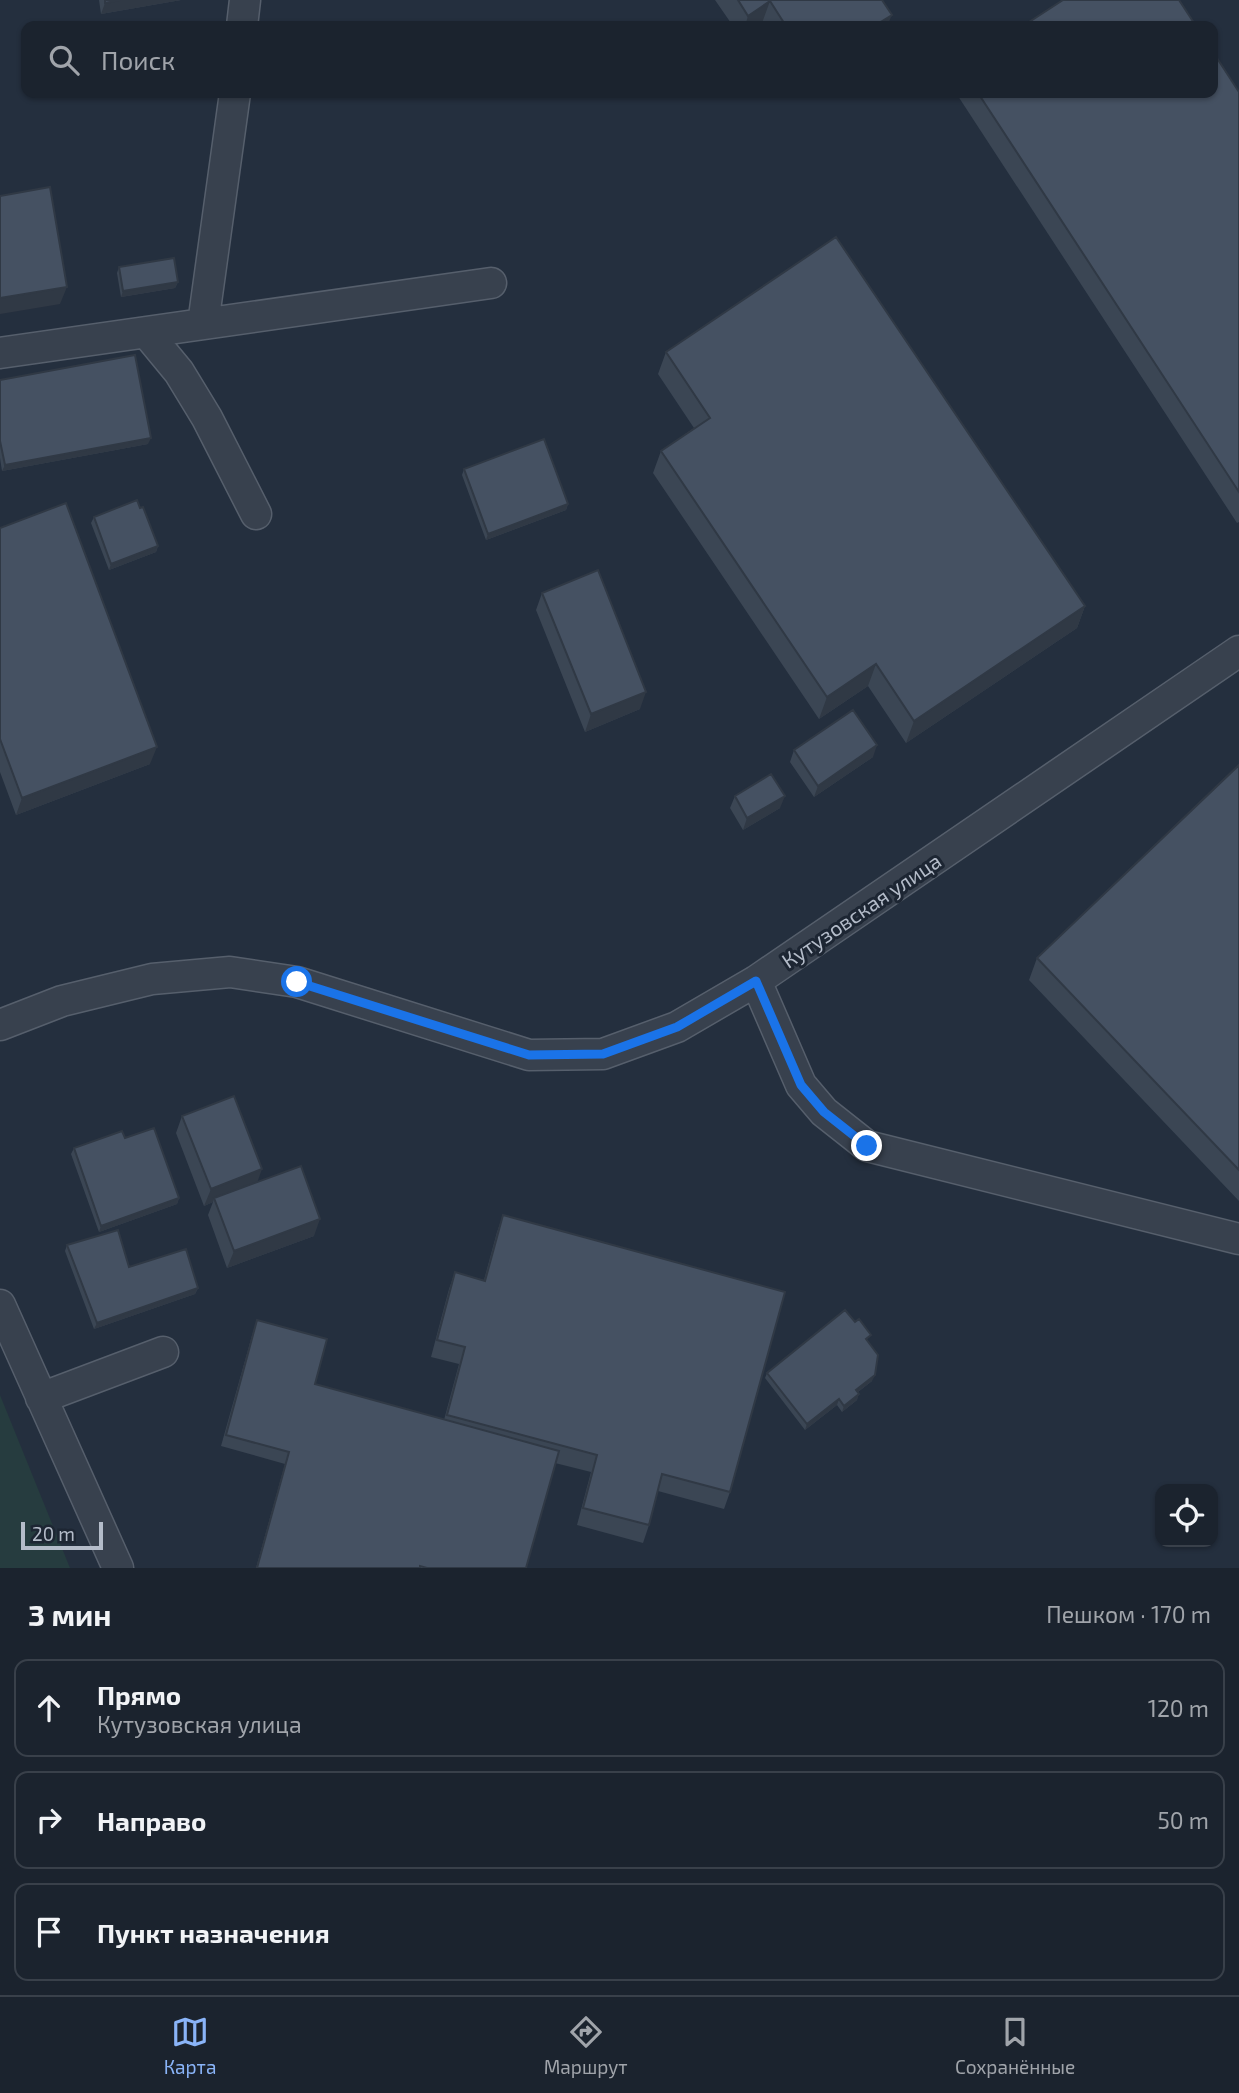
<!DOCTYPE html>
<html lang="ru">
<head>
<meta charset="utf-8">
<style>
  body { margin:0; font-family:"Exo 2",sans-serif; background:#282f3a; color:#f1f3f6 }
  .controls { position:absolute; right:21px; bottom:21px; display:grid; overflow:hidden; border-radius:14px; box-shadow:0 2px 5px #0004 }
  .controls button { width:63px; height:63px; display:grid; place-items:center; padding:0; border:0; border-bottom:2px solid #39404a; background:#1b232e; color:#f1f3f6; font:35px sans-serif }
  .scale { position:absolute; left:21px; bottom:18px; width:82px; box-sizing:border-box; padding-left:7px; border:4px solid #b4bcc9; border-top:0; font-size:19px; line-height:24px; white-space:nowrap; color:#b4bcc9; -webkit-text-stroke:5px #1d2633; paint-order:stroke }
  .stop { position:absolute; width:21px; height:21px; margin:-16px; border:5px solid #1a73e8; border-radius:50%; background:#fff }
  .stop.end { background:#1a73e8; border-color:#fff; box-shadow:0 2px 7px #0008 }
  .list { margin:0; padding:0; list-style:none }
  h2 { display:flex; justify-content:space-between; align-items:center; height:91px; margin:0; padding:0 28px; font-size:30px }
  h2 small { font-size:23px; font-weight:400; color:#a0a4aa }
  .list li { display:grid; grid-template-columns:46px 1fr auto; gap:21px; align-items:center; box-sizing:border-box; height:98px; margin:0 14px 14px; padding:0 14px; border:2px solid #39404a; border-radius:14px }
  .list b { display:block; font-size:26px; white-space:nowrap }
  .list p { margin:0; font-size:23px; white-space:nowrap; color:#a0a4aa }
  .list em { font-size:23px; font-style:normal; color:#a0a4aa }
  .icon { flex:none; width:38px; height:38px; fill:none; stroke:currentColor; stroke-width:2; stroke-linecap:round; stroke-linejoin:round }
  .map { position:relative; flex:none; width:1239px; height:1568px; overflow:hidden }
  .search { position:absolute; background:#1b232e; box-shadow:0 2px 5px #0004; left:21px; right:21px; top:21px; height:77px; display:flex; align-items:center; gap:18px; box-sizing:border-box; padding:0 24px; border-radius:14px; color:#a0a4aa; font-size:26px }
  .sheet { height:427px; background:#1b232e }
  nav { display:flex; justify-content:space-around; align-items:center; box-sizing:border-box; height:98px; border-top:2px solid #39404a; background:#1b232e; font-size:19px; color:#a0a4aa }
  nav a { display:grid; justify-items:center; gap:4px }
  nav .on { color:#8ab4f8 }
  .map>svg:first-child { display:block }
  .green { fill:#263c3f }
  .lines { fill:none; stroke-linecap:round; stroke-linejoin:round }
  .minor-casing { stroke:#565f6c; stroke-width:33 }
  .minor { stroke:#38414e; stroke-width:30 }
  .wall { fill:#3b4654 }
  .shaded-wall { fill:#303945 }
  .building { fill:#455162; stroke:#303945; stroke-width:2 }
  .route { stroke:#1a73e8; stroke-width:9 }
  .labels { text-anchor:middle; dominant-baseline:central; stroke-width:6; stroke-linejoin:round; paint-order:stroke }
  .street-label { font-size:21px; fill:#b4bcc9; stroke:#1d2633 }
</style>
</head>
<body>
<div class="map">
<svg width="1239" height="1568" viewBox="0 0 1239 1568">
  <rect width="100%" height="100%" fill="#242f3e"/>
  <path class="green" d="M0 1395 70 1568H0Z"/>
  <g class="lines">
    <defs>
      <path id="minor" d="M242 26 245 0
        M203 324 235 93
        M146 332 179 372 207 418 256 514
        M0 353 491 283
        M756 981 801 1085 824 1112 867 1146 1239 1239
        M0 1025 62 1001 152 979 230 972 297 982 529 1055 603 1054 677 1027 756 981 1239 651
        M0 1305 118 1568
        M41 1398 163 1352"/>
    </defs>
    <use href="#minor" class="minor-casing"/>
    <use href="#minor" class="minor"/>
  </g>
  <path class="wall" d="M99 0H181L101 14Z
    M715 0H882L887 26H764L762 23 757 26H733Z
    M1239 92V522L1237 523 956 93H1213Z
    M119 267 178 282 175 288 121 297 117 273Z
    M666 352 1085 606 1077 628 906 743 868 686 819 719 653 473 661 451 694 428 658 374Z
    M0 380 148 444 2 471 0 458Z
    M464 469 568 504 566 510 486 540 462 475Z
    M94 517 158 546 156 552 109 570 91 523Z
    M0 528 150 764 16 815 0 772Z
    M542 593 640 709 585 732 536 610Z
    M794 750 873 757 814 797 790 762Z
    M1239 765V1201L1029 980 1037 958Z
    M735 796 780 808 743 830 730 808Z
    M182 1116 257 1182 314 1236 227 1268 208 1215 213 1202 204 1206 176 1133Z
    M125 1138 179 1198 177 1204 99 1232 71 1154 74 1148Z
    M503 1215 730 1492 724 1509 658 1491 649 1525 643 1543 577 1525 591 1472 555 1463 526 1568H256L285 1464 221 1446 253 1332 257 1320 315 1384 444 1420 459 1364 431 1357 449 1289 455 1272 484 1280 497 1232Z
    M67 1245 129 1267 198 1288 195 1294 94 1329 65 1251Z
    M869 1341 868 1342 872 1381 858 1392 857 1400 842 1412 837 1405 805 1430 765 1378 767 1373Z"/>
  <path class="shaded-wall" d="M120 0H181L101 14 105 3Z
    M770 1 762 23 757 26H745L748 16Z
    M892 15 887 26H874Z
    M178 282 175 288 121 297 123 291Z
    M67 287 60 304 0 314V298Z
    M151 438 148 444 2 471 5 465Z
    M568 504 566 510 486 540 488 534Z
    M158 546 156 552 109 570 111 564Z
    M1085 606 1077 628 906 743 914 721Z
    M876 664 868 686 819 719 827 697Z
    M646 692 640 709 585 732 591 714Z
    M877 745 873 757 814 797 818 786Z
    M157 747 150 764 16 815 22 798Z
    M785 796 780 808 743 830 747 818Z
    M262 1169 256 1186 214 1198 213 1202 204 1206 211 1189Z
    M179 1198 177 1204 99 1232 101 1226Z
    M320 1219 314 1236 227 1268 234 1251Z
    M198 1288 195 1294 94 1329 97 1323Z
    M875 1375 872 1381 854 1395 856 1390Z
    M859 1394 857 1400 842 1412 844 1406Z
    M839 1399 837 1405 805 1430 807 1424Z"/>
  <path class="building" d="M105 0H120L105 3Z
    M738 0H882L892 15 874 26H786L770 1 748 16Z
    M1063 0H1179L1196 26H1023Z
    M1213 52 1239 92V492L978 93H1213Z
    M50 187 67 287 0 298V196Z
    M836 237 1085 606 914 721 876 664 827 697 661 451 710 418 666 352Z
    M174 258 178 282 123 291 119 267Z
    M135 355 151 438 5 465 0 441V380Z
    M544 439 568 504 488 534 464 469Z
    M137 500 140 508 143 507 158 546 111 564 94 517Z
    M66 503 157 747 22 798 0 739V528Z
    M598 570 646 692 591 714 542 593Z
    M853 710 877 745 818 786 794 750Z
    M1239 765V1170L1037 958Z
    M771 774 785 796 747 818 735 796Z
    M234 1096 262 1169 211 1189 182 1116Z
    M154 1128 179 1198 101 1226 74 1148 122 1131 125 1138Z
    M301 1166 320 1219 234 1251 214 1198Z
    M503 1215 785 1292 730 1492 662 1474 649 1525 583 1508 597 1455 447 1415 465 1347 437 1340 455 1272 485 1281Z
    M118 1230 129 1267 186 1249 198 1288 97 1323 67 1245Z
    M845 1310 855 1322 859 1319 871 1335 866 1339 878 1355 875 1375 856 1390 859 1394 844 1406 839 1399 807 1424 767 1373Z
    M257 1320 327 1339 315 1384 559 1451 526 1568H427L420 1566V1568H257L289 1452 226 1435Z"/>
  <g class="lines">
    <path class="route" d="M297 982 529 1055 603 1054 677 1027 756 981 801 1085 824 1112 867 1146"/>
  </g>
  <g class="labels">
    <g class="street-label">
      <text transform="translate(861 910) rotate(-34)">Кутузовская улица</text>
    </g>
  </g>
</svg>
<div class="controls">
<button><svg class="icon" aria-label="locate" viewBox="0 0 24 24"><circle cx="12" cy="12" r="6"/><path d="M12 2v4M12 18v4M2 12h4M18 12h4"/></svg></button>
</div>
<div class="scale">20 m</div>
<div class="stop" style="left:297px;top:982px"></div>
<div class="stop end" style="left:867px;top:1146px"></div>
<div class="search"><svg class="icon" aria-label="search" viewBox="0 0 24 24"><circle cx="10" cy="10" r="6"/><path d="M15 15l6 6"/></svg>Поиск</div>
</div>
<section class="sheet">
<h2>3 мин<small>Пешком · 170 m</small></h2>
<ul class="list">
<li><svg class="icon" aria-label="ahead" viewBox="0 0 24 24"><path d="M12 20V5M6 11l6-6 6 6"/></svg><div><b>Прямо</b><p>Кутузовская улица</p></div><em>120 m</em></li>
<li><svg class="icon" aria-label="right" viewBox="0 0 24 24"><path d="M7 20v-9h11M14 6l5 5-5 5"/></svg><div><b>Направо</b></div><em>50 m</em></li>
<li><svg class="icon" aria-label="arrive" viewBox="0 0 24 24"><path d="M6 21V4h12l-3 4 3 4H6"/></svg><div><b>Пункт назначения</b></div></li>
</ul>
</section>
<nav>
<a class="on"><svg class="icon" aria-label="map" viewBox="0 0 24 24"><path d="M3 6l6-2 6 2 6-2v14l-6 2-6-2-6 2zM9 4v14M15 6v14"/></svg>Карта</a>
<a><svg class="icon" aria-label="directions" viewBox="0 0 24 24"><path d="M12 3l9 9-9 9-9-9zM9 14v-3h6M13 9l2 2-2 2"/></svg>Маршрут</a>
<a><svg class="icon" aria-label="saved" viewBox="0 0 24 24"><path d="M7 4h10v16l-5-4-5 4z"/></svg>Сохранённые</a>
</nav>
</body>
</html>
